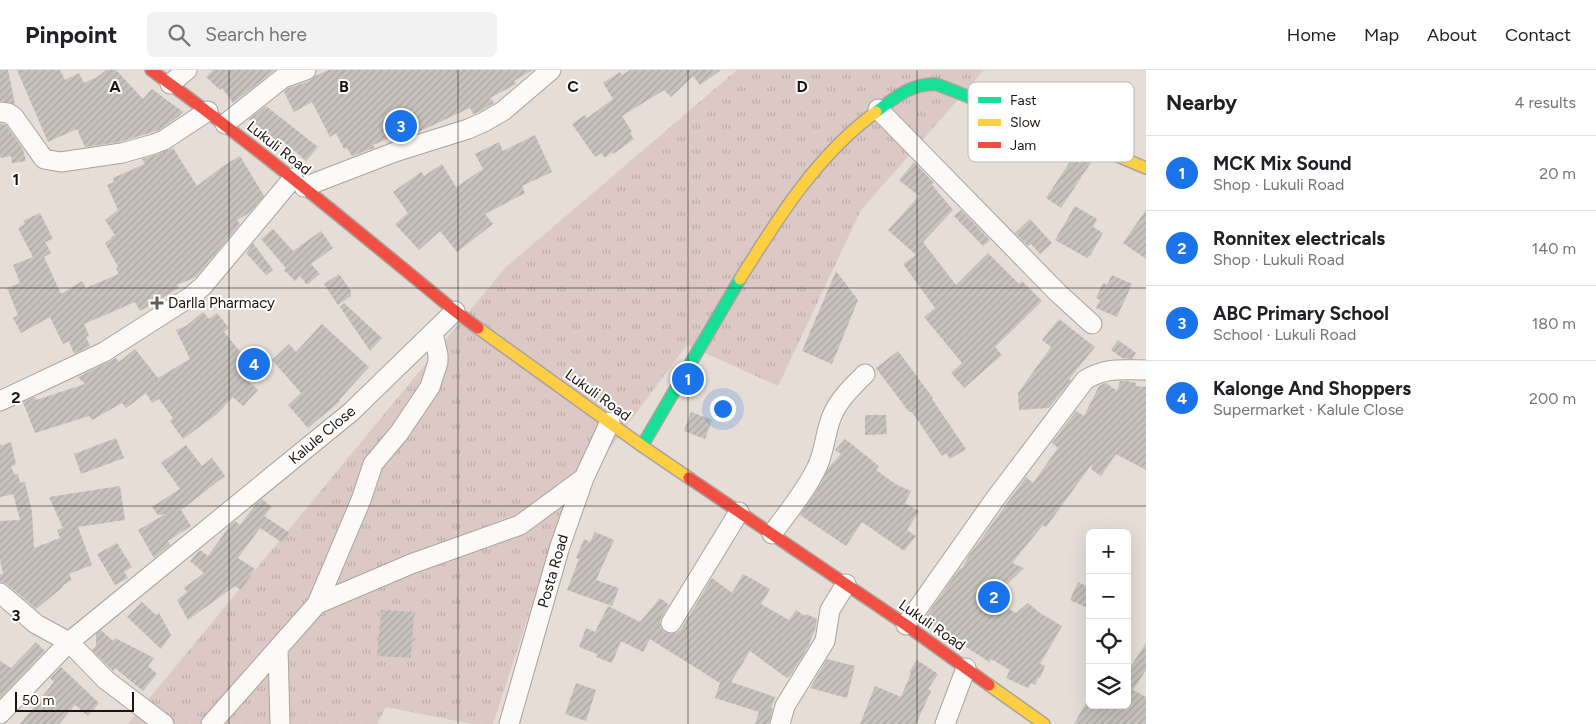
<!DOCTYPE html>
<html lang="en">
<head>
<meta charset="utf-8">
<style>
  body { margin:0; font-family:Figtree,sans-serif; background:#f2f2f2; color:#202124 }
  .controls { position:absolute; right:15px; bottom:15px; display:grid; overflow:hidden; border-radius:8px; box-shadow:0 5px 20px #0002 }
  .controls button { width:45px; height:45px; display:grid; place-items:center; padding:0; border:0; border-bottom:1px solid #e0e0e0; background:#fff; color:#202124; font:25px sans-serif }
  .scale { position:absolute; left:15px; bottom:12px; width:119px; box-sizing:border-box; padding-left:5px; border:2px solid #1a1511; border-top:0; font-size:14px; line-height:18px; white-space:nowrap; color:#1a1511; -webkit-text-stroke:4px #fff; paint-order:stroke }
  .you { position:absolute; left:722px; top:338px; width:18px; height:18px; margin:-12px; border:4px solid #fff; border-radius:50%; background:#1a73e8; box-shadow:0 0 0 8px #1a73e833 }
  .badge { display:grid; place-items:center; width:32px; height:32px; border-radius:50%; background:#1a73e8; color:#fff; font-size:16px; font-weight:700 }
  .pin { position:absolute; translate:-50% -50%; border:2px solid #fff; box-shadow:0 1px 5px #0006 }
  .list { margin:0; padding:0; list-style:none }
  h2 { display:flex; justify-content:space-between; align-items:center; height:65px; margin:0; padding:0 20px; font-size:21px }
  h2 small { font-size:16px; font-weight:400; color:#757577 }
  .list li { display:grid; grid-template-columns:32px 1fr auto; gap:15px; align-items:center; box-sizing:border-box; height:75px; padding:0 20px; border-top:1px solid #e0e0e0 }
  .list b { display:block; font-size:19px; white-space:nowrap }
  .list p { margin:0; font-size:16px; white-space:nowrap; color:#757577 }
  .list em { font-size:16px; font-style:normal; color:#757577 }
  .icon { flex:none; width:28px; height:28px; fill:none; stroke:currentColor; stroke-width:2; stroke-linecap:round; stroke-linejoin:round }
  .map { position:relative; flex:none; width:1146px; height:654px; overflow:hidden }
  header { display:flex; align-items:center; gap:30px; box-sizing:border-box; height:70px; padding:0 25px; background:#fff; border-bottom:1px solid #e0e0e0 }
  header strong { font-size:24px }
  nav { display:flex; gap:28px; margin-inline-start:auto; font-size:18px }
  .search { width:350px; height:45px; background:#f2f2f2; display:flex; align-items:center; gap:12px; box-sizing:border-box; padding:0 18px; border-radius:8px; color:#757577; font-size:19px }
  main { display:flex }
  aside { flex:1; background:#fff }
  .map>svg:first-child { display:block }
  .grass { fill:url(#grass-tufts) }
  .building { fill:url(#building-hatch) }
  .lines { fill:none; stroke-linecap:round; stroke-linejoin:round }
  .street-casing { stroke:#a9a39d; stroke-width:21 }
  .fast-casing { stroke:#a9a39d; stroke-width:14 }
  .slow-casing { stroke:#a9a39d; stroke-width:14 }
  .jam-casing { stroke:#a9a39d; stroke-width:14 }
  .street { stroke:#fbfaf9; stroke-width:19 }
  .fast { stroke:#16e098; stroke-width:11 }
  .slow { stroke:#ffcf43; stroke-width:11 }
  .jam { stroke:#f24e42; stroke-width:11 }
  .grid { fill:none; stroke:#1a1511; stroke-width:1; stroke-opacity:0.55 }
  .poi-dot { fill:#615b56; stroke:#fff; stroke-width:2 }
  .labels { text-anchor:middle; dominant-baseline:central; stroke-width:4; stroke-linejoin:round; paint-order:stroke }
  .street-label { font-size:15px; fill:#1a1511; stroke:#fff }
  .poi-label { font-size:15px; fill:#1a1511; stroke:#fff; text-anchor:start }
  .key { fill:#fff; stroke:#bab9b8; stroke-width:1 }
  .key-label { font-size:14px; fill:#1a1511 }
  .grid-label { font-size:16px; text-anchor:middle; font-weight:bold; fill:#1a1511; stroke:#fff; stroke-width:4; stroke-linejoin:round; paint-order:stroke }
</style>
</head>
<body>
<header>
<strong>Pinpoint</strong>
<div class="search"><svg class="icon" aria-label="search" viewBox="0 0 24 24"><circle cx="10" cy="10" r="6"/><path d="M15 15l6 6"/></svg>Search here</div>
<nav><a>Home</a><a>Map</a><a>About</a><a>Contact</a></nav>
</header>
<main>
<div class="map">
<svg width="1146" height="654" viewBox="0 0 1146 654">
  <defs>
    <pattern id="grass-tufts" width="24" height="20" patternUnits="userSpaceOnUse" patternTransform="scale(1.25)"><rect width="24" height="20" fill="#dcc9c6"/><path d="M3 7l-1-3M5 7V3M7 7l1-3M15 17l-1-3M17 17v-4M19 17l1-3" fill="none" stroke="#bcaca9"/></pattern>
    <pattern id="building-hatch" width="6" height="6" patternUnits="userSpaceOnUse" patternTransform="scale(1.25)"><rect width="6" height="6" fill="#c7c2bc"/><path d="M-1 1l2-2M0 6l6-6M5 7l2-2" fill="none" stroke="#aaa6a1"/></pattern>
  </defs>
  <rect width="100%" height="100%" fill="#e5ddd6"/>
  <path class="grass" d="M737 0H984L861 140 778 316 687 275 562 442 493 654H472L386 637 377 654H128L505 198Z"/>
  <path class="building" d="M0 0H8L15 34 0 31Z
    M17 0H60L65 10 79 3 84 13 97 7 106 0H116L143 29 152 19 183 42 178 47 159 60 120 72 85 77 77 59 48 72Z
    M213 0H275L233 33 222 18 220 20 206 7Z
    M329 0H533L514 11 516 14 490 28 494 33 479 42 473 44 470 38 416 63 403 68 401 63 373 75 374 78 352 86 347 78 344 79 336 63 330 67 312 32 294 42 284 22 288 18 310 11 315 6Z
    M630 0H721L700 15 693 6 671 27 664 20 622 46 632 62 630 63 634 69 613 84 612 82 605 88 601 83 595 87 572 54 585 45 587 48 613 29 603 13 620 2 622 5Z
    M266 36 318 77 306 91 282 70 279 73 249 49Z
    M0 53 6 55 23 79 26 91 12 93 11 86 0 88Z
    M535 65 552 102 522 116 525 123 485 144 493 154 457 182 440 161 419 180 395 154 408 143 393 122 421 102 424 106 442 94 456 117 483 99 475 84 499 72 503 81Z
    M173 78 197 116 223 96 240 86 264 126 249 143 237 150 240 154 196 207 177 215 179 218 140 241 135 232 84 254 89 266 86 267 90 276 74 284 69 271 63 274 50 247 21 263 13 248 18 245 7 218 20 213 13 195 33 187 18 158 25 154 23 151 40 143 53 169 45 172 51 183 44 187 61 224 82 211 86 218 119 204 116 199 118 197 105 173 112 168 111 167 115 165 105 150 118 140 107 115 114 112 113 108 145 94 142 89 158 84Z
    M1075 84 1092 91 1061 138 1046 128Z
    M914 92 934 113 932 115 953 140 923 172 956 215 988 183 1019 214 1022 211 1042 231 995 277 1002 285 964 318 951 303 962 293 924 247 935 238 903 194 916 185 888 160 919 126 899 110Z
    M1075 136 1097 149 1093 157 1103 163 1091 184 1087 188 1055 170Z
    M961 140 990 170 983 176 954 146Z
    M1146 140V189L1123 173Z
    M1030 149 1052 173 1040 184 1031 174 1028 176 1015 163Z
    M273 159 293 181 321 161 333 178 311 194 320 204 307 215 300 206 295 211 284 200 286 198 261 169Z
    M253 173 273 200 266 205 246 183Z
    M836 201 858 230 832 294 802 281Z
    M339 204 351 221V226L338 235 324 214Z
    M1112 205 1132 214 1117 247 1096 238 1100 230 1096 228 1103 213 1107 215Z
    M344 233 382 268 370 281 340 237Z
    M203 242 209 249 217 243 229 258 224 262 242 284 245 281 263 298 249 312 258 320 243 336 233 327 217 344 183 369 170 351 173 348 159 329 152 333 146 323 126 338 122 333 92 350 89 346 35 363 23 332 35 327 36 330 85 314 78 307 116 288 119 292 135 279 158 308 190 289 176 260 186 256Z
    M1059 249 1095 277 1069 309 1071 310 1049 338 1019 340 1018 323 1051 277 1042 270Z
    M322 254 369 297 339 330 340 331 308 358 288 335 301 323 272 290 289 274 296 282Z
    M1118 270 1136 283 1132 289 1122 288 1111 280Z
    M898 281 933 328 932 329 966 379 950 389 946 383 942 386 912 342H909L876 298Z
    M1120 311H1127L1136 313V316L1146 317V400L1116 384 1101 406 1091 399 1092 394 1046 457 1043 455 1012 493 1024 498 1004 517 996 531 1016 543 1028 533 1040 543 1062 556 1040 594 1045 596 1040 608H1038L1035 615 1031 613 1028 618 1006 608 1010 600 991 589 989 592 924 549 960 498 962 499 968 487 1026 407 1033 413 1058 378 1052 373 1076 341 1084 346 1099 316 1106 313 1117 321Z
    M691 342 712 350 705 369 684 361Z
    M865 345H886L887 364 865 365Z
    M116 368 124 388 81 404 74 384Z
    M845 369 879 396 876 400 897 415 911 421 905 433 919 441 907 460 916 466 904 481 862 452 846 476 800 445 817 420 829 397 841 384 835 380Z
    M11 372 16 394 11 397 15 405 18 404 20 413 25 412 32 442 34 478 60 468 57 460 63 458 49 427 120 416 125 450 78 457 92 495 69 504 72 510 62 516 63 517 36 539 7 514 0 512V504H3L0 489V451L20 450 13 424 0 427V373L1 376Z
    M186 375 202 396 212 388 225 406 181 440 191 456 168 471 170 475 154 488 138 460 166 444 158 445 152 437 180 419 161 393Z
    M262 429 272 437 264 446 290 463 283 473 260 458 238 488 255 499 241 520 235 516 188 550 177 530 187 522 184 518 204 503 190 491 200 480 208 486 231 454 235 451 240 455 256 434Z
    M595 462 614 470 596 510 619 518 612 536 567 520 579 489 576 488 584 469 590 472Z
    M117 473 132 497 124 502 128 508 115 515 97 484Z
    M743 504 770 519 761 534 789 550 796 540 805 546 806 544 817 549 815 560 809 573 810 574 792 603 787 608 750 581 731 612 775 627 771 638 773 639 769 654H755L759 642 715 628 720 613 650 569 643 582 621 571 612 593 596 587 597 584 579 577 586 558 595 562 608 536 640 552 660 528 669 535 661 548 660 552 661 558 666 563 670 564 676 563 681 559 712 508 732 523Z
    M1078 512 1090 518V539L1070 530Z
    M142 532 156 545 159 543 171 565 161 579 127 547Z
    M381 540 414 542 411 588 377 586Z
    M101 560 113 571 115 568 154 588 148 596 157 604 143 621 115 598 113 601 92 580 96 576V564Z
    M36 572 45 581 0 628V591L11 598Z
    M1146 573V600L1133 620 1146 627V654H1074L1086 633 1090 635H1127V602Z
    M827 589 855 596 847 628 810 618Z
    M917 590 938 604 928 619 931 621 916 654H860L875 616 901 627 911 603 909 602Z
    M61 597 99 633 88 646 75 635 59 654H20L54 612 50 608Z
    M576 613 596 620 586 651 565 644Z"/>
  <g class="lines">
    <defs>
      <path id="street" d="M170 14 187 0
        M878 39 1058 223 1092 254
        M0 42 8 43 14 47 44 89 61 92 122 83 154 74 164 70 208 41
        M225 54 283 8 306 0
        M304 117 395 82 468 59 484 52 503 41 551 0
        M0 331 104 282 190 227 203 216 293 108
        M772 464C787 443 806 421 817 397 825 381 825 362 832 346 838 330 853 316 865 304
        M0 523 36 554 69 572 106 610 164 654
        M317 534 411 494 520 455 584 408
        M671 553 739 442
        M906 555 995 429 1085 310C1107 297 1121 300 1146 300
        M278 578 280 654
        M0 644 69 572 351 342 455 241
        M211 654 317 534 361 430 373 394 399 363 430 317 438 292V285L433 263
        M509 654 560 476 584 408 610 352
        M780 654 785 636 825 571 830 540 846 514
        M945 654 966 598"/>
      <path id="fast" d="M876 42C896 27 910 14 936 14L1085 72
        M642 376 740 209"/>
      <path id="slow" d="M1085 72 1146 98
        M740 209C778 148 817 85 876 42
        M478 258 642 376 689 408
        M989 615 1044 654"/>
      <path id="jam" d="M151 0C256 76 355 159 455 241L478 258
        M689 408 906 555 989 615"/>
    </defs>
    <use href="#street" class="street-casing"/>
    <use href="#fast" class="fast-casing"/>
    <use href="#slow" class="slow-casing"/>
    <use href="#jam" class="jam-casing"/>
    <use href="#street" class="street"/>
    <use href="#fast" class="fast"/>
    <use href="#slow" class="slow"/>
    <use href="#jam" class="jam"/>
  </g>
  <path class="grid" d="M229 0V654M458 0V654M688 0V654M917 0V654M0 218H1146M0 436H1146"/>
  <path class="poi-dot" d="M154.5 225.5h5v5h5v5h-5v5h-5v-5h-5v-5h5z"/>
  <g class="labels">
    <g class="street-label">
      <text transform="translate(279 78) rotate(38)">Lukuli Road</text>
      <text transform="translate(598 325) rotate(36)">Lukuli Road</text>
      <text transform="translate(322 365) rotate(-40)">Kalule Close</text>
      <text transform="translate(553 501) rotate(-74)">Posta Road</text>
      <text transform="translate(932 555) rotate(35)">Lukuli Road</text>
    </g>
    <g class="poi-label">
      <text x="168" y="233">Darlla Pharmacy</text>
    </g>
  </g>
  <rect x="968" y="12" width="166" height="80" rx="8" class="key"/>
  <rect x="978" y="27" width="23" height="6" fill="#16e098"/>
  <rect x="978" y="49" width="23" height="7" fill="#ffcf43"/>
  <rect x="978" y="72" width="23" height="6" fill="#f24e42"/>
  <g class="key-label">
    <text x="1010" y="35">Fast</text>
    <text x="1010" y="57">Slow</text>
    <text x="1010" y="80">Jam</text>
  </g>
  <g class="grid-label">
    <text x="115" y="22">A</text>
    <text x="344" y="22">B</text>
    <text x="573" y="22">C</text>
    <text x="802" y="22">D</text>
    <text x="16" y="115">1</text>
    <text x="16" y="333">2</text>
    <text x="16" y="551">3</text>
  </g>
</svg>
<div class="controls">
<button>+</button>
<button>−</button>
<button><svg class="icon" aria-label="locate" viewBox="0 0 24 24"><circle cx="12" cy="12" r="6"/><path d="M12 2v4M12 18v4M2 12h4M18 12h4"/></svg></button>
<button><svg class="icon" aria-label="layers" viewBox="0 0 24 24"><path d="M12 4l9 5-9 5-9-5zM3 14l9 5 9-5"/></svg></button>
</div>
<div class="scale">50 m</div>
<div class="you"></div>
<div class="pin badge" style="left:688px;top:309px">1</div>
<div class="pin badge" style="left:994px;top:527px">2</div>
<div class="pin badge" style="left:401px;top:56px">3</div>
<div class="pin badge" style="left:254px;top:294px">4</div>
</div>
<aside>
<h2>Nearby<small>4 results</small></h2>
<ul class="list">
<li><span class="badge">1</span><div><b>MCK Mix Sound</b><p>Shop · Lukuli Road</p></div><em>20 m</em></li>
<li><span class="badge">2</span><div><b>Ronnitex electricals</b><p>Shop · Lukuli Road</p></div><em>140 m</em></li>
<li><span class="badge">3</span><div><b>ABC Primary School</b><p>School · Lukuli Road</p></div><em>180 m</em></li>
<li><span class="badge">4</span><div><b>Kalonge And Shoppers</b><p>Supermarket · Kalule Close</p></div><em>200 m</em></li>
</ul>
</aside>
</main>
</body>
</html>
